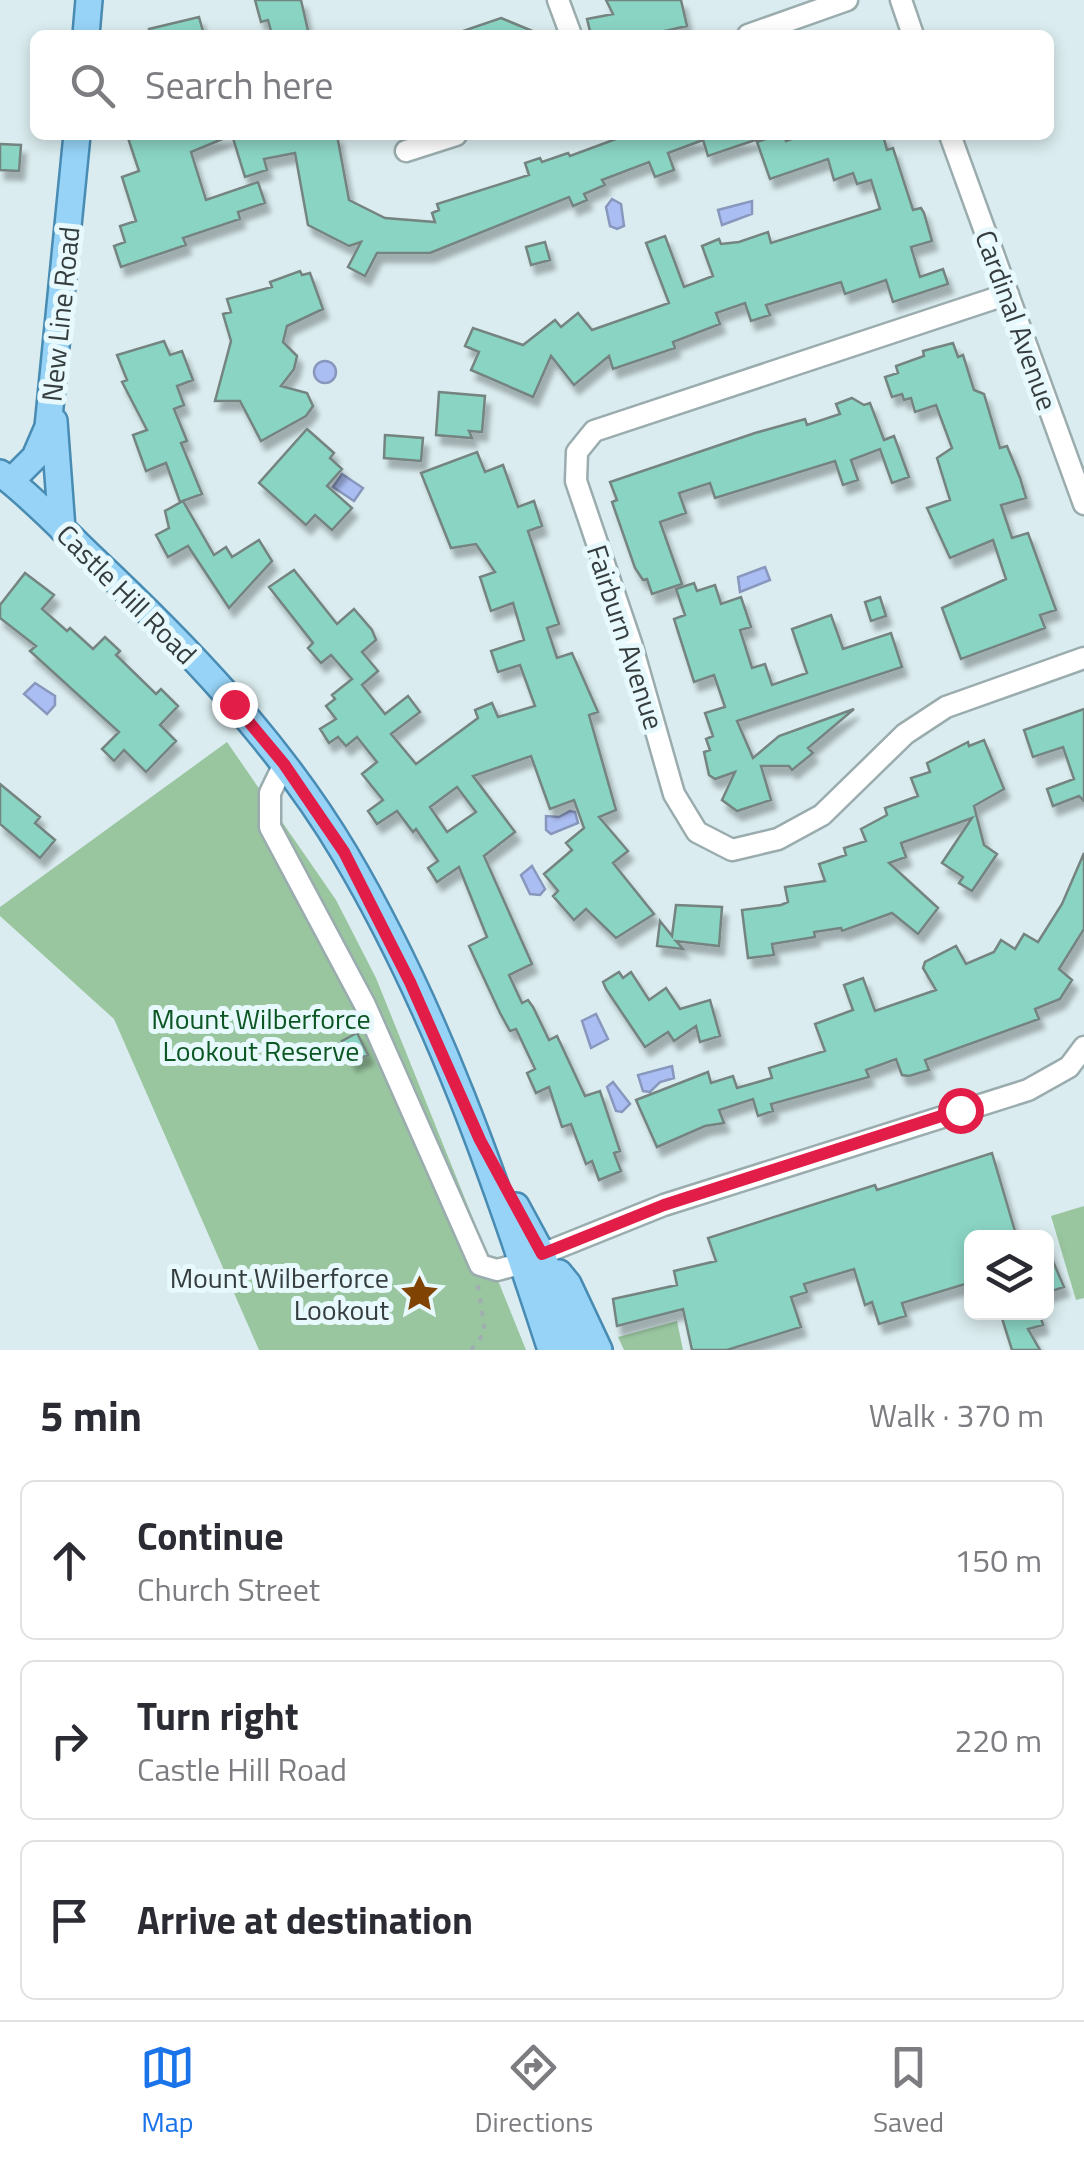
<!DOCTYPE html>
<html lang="en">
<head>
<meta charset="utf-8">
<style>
  body { margin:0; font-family:"Titillium Web",sans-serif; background:#f2f2f3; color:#2b2b33 }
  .controls { position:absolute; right:30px; bottom:30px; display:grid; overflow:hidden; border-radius:15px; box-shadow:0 5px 15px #0003 }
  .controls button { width:90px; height:90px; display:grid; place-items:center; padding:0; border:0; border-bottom:2px solid #e1e1e2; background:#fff; color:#2b2b33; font:50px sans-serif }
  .stop { position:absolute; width:30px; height:30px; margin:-22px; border:8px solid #e11d48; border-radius:50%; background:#fff }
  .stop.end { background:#e11d48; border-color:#fff; box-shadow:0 2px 10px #0008 }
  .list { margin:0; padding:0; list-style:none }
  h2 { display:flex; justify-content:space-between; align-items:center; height:130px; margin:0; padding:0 40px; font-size:42px }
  h2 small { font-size:32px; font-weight:400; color:#7c7c81 }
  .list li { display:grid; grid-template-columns:65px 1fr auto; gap:30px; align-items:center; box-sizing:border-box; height:160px; margin:0 20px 20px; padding:0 20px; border:2px solid #e1e1e2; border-radius:15px }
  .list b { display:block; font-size:38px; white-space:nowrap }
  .list p { margin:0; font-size:32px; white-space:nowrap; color:#7c7c81 }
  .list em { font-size:32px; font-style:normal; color:#7c7c81 }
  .icon { flex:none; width:55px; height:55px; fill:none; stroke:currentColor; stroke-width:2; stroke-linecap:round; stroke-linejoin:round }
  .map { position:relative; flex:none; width:1084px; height:1350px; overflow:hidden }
  .search { position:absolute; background:#fff; box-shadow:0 5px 15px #0003; left:30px; right:30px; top:30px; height:110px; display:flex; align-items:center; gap:25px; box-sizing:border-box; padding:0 35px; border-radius:15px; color:#7c7c81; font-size:38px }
  .sheet { height:670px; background:#fff }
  nav { display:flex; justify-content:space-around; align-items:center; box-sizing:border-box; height:140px; border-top:2px solid #e1e1e2; background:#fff; font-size:28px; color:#7c7c81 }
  nav a { display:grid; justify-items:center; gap:5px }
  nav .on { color:#1a73e8 }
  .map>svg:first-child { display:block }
  .green { fill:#99c59f }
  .water { fill:#abbef3; stroke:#8897bd; stroke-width:2.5 }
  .building { fill:#8ad4c3; stroke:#748480; stroke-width:2.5; fill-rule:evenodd; filter:url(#shadow) }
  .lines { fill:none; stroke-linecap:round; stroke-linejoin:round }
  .minor-casing { stroke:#9aacae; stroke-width:25 }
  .major-casing { stroke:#488bb3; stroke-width:30 }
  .path { stroke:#a0aeb1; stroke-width:4; stroke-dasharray:5 8; stroke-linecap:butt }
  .minor { stroke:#fff; stroke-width:20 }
  .major { stroke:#97d3f7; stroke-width:25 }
  .route { stroke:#e11d48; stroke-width:12 }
  .labels { text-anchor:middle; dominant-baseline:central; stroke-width:10; stroke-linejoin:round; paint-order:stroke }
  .street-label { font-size:28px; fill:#363d3e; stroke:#e7f9fc }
  .park-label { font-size:28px; fill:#0b5622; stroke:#e7f9fc }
  .poi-label { font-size:28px; fill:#363d3e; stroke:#e7f9fc; text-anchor:end }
</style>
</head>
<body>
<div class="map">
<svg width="1084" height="1350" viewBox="0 0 1084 1350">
  <defs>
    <filter id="shadow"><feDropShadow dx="5" dy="9" stdDeviation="2.5" flood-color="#0004"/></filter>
  </defs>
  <rect width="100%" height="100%" fill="#daecef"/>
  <path class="green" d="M227 742 336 900 376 978 526 1350H259L114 1019 0 916V907Z
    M1084 1206V1298L1076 1300 1051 1216Z
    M677 1321 683 1350H624L618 1337Z"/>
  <path class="water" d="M612 199 621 204 624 226 617 229 610 226 606 207Z
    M752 201V214L722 225 718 210Z
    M314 372a11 11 0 1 1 22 0a11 11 0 1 1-22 0Z
    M342 474 363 488 354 501 333 487Z
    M765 567 770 580 740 592 738 577Z
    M35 683 55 696V705L47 714 24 694Z
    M570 811 575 812 578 823 551 834 546 830V816L559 817Z
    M532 866 545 889 540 895 530 894 521 875Z
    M596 1014 608 1039 591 1048 582 1021Z
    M672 1066 674 1078 660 1082 650 1092 643 1091 638 1075Z
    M613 1082 630 1104 622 1112 616 1111 607 1087Z"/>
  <path class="building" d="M255 0H301L309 35H272L268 20 261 22Z
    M606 0H681L687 26 647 35H591L587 19 613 14Z
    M199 17 204 35H150L149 29Z
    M501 18 542 35H461L460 32Z
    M127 135H232L191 152 206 200 258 182 265 203 238 212 240 219 183 238 186 245 121 267 114 246 125 242 120 226 136 221 122 177 139 171Z
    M232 135H337L349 200 385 218 435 222 432 213 439 210 437 204 529 175 525 163 540 158 542 162 568 153 570 156 624 136 761 138 708 156 703 140 668 153 674 170 655 177 649 162 602 180 605 185 584 194 587 200 573 206 569 197 430 253H377L365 276 348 267 361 242 349 246 308 225 295 153 264 159 267 170 245 177Z
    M777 135H784L786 141 804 135H883L887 150 893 148 913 210 921 208 924 213 932 241 911 247 920 277 943 269 948 284 893 302 886 280 845 294 841 282 766 305 770 315 751 321 745 303 716 313 720 324 673 342 675 348 613 369 609 356 574 385 551 356 533 397 471 370 479 352 465 346 473 328 523 345 555 320 561 327 578 313 592 330 669 303 646 243 665 236 684 287 713 276 702 246 719 239 721 244 739 242 768 232 771 243 880 209 871 180 857 184 853 173 834 180 828 159 770 179 757 142Z
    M0 144 21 145 19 171 0 170Z
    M545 242 550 260 531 265 526 247Z
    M300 271 302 275 310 273 323 309 287 326 283 342 297 356 294 369 281 386 307 393 313 406 306 416 261 441 240 401H215L231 341 223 314 231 312 227 299 272 287 270 282Z
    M164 341 170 355 182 351 193 380 177 386 184 405 174 409 187 441 181 443 202 494 180 502 166 463 146 471 133 435 147 430 122 382 127 380 117 355Z
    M953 343 958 357 963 355 974 390 984 394 1000 448 1007 446 1020 478 1026 498 1001 505 1012 538 1028 533 1056 610 1040 615 1045 628 961 659 942 608 1006 579 993 540 950 558 927 508 950 500 937 458 952 448 936 405 915 412 911 398 904 400 902 394 892 397 885 377 898 373 896 366 924 356 923 351Z
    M439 392 485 396 482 432 469 431 472 438 436 435Z
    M852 398 864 405 870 403 884 440 894 436 909 477 892 483 880 449 851 460 858 480 843 485 835 461 715 498 710 483 679 493 686 513 660 522 682 584 652 594 647 579 643 580 635 568 612 502 617 500 610 482 755 433 805 419 807 425 840 414 836 404Z
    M307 429 334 453 330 458 342 469 327 486 352 508 332 530 315 515 306 525 259 483Z
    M385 435 423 438 421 461 384 458Z
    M477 452 485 472 503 465 518 507 534 501 542 526 528 531 559 624 547 628 557 658 572 653 598 712 589 715 616 810 599 817 628 851 613 863 654 914 616 938 586 909 574 920 553 896 558 891 544 874 572 850 566 843 584 828 574 800 550 809 531 756 473 776 515 832 484 856 532 964 509 975 522 1003 528 1000 533 1007 549 1040 557 1036 585 1096 600 1091 620 1151 614 1153 621 1171 599 1180 592 1161 586 1164 571 1124 562 1127 549 1087 536 1093 527 1073 535 1069 516 1029 510 1031 500 1013 469 946 487 937 459 867 437 882 428 868 438 861 416 829 413 832 397 811 377 824 368 811 383 800 362 774 377 762 357 737 346 746 338 737 329 743 320 729 336 719 326 706 335 699 332 695 352 679 331 655 321 663 308 648 313 643 269 587 294 570 337 624 354 609 372 630 376 640 362 652 378 671 362 685 385 714 408 696 420 712 391 734 416 764 478 718 475 710 492 703 498 717 535 706 520 665 498 672 491 651 524 640 513 603 491 611 480 577 495 572 476 544 451 548 421 473ZM457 787 476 812 447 832 430 807Z
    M183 501 214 555 226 547 232 557 259 540 272 561 229 608 188 546 168 557 156 535 169 528 165 511Z
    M25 573 54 595 42 609 67 631 70 628 93 649 105 637 120 651 116 655 156 694 161 689 178 706 160 725 176 741 146 772 124 750 114 761 102 749 119 732 30 651 36 646 0 618V605Z
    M694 583 697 591 715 585 721 604 741 597 751 627 740 630 752 668 765 664 772 685 807 673 792 629 831 615 843 649 891 633 902 667 737 721 753 758 779 736 854 709 808 748 813 753 792 770 789 766H761L771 800 737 811 722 800 735 772 715 779 709 775 704 752 710 750 706 739 713 736 705 713 725 707 714 675 694 682 674 619 685 615 676 589Z
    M880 597 886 616 871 621 865 602Z
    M1084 709V801L1079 796 1053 806 1047 789 1074 779 1063 747 1033 757 1024 730Z
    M984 740 1004 789 974 806 984 845 997 854 972 891 959 883 963 877 942 863 972 818 901 843 906 857 889 863 938 908 918 934 892 913 842 931 841 928 814 932 815 937 772 944 774 955 748 958 742 910 781 905 788 902 785 887 825 881 819 864 846 855 844 848 866 841 861 829 887 815 885 808 918 796 911 778 930 772 927 763 968 742 969 746Z
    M0 784 40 817 35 823 55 840 40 858 0 824Z
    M1084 853V929L1059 969 1072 980 1060 999 1035 1009 1039 1019 925 1060 929 1070 909 1076 902 1075 896 1059 866 1070 869 1077 771 1104 773 1111 758 1116 753 1099 719 1110 724 1123 705 1126 657 1147 636 1100 708 1072 711 1083 733 1076 737 1088 772 1078 769 1068 825 1051 815 1024 853 1010 844 985 863 978 875 1011 936 990 923 968 925 962 956 946 966 964 994 952 1001 940 1015 949 1024 934 1038 942 1062 904Z
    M676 905 722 907 719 946 676 941 683 949 657 946 660 921 672 936Z
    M619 972 623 978 631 972 649 1000 666 988 680 1009 710 1000 720 1036 700 1042 696 1026 674 1041 668 1032 645 1047 606 989 603 982Z
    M357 1033 368 1055 352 1062 342 1041Z
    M992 1153 1017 1238H972V1282L902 1303 906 1316 879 1324 872 1302 865 1305 854 1269 804 1284 807 1292 791 1297 801 1327 727 1350H692L683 1309 617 1326 613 1299 677 1285 674 1271 716 1261 708 1238 875 1185 877 1190Z
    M1046 1245 1064 1287 1046 1293Z
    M1000 1312H1039L1043 1325 1028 1329 1040 1350H1012Z"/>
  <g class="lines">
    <defs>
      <path id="minor" d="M558 0 571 35
        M901 0 913 35
        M748 35 847 0
        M950 135 1084 504
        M406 151 456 135
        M1008 294 594 431 577 452 576 481 631 643 674 794 697 832 732 850 778 839 822 815 905 734 946 707 1084 658
        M284 764 270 793V827L365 1005 480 1265 497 1270 523 1263
        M542 1254 664 1205 1028 1090 1069 1067 1084 1047"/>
      <path id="major" d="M86 35 89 0
        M54 421 62 529
        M0 473C32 497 60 527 89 555 184 644 278 741 345 854 436 1008 496 1180 551 1350
        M11 481 35 457 48 427 77 135
        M516 1206 542 1254 575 1350
        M559 1273 568 1284 599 1350"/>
    </defs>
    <use href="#minor" class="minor-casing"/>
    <use href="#major" class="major-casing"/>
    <path class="path" d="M471 1350 485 1332 478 1285"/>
    <use href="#minor" class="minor"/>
    <use href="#major" class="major"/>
  </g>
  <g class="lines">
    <path class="route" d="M234 704 284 764 344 852 410 982 480 1140 542 1254 664 1205 960 1110"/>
  </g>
  <defs>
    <symbol id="sight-bare" viewBox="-9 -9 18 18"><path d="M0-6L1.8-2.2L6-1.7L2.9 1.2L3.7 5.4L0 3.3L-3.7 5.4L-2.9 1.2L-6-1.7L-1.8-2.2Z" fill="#814301" stroke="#e7f9fc" stroke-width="2.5" paint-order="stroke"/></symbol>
  </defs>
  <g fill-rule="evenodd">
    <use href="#sight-bare" x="392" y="1266" width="55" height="55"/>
  </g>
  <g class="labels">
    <g class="street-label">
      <text transform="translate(60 314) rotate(-84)">New Line Road</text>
      <text transform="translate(1017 320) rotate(70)">Cardinal Avenue</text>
      <text transform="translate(127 594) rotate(45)">Castle Hill Road</text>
      <text transform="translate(626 637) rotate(72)">Fairburn Avenue</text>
    </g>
    <g class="park-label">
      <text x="261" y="1018">Mount Wilberforce<tspan x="261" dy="32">Lookout Reserve</tspan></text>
    </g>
    <g class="poi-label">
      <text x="389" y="1277">Mount Wilberforce<tspan x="389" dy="32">Lookout</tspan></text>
    </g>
  </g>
</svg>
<div class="controls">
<button><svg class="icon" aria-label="layers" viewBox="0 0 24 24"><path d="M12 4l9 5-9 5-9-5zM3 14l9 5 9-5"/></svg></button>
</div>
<div class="stop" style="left:960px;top:1110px"></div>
<div class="stop end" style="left:234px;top:704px"></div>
<div class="search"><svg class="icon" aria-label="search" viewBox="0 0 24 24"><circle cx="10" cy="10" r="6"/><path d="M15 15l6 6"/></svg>Search here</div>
</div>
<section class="sheet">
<h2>5 min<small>Walk · 370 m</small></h2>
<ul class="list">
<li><svg class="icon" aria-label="ahead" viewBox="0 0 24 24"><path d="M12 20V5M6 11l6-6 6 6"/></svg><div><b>Continue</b><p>Church Street</p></div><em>150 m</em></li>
<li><svg class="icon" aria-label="right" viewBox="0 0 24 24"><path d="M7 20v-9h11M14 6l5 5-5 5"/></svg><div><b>Turn right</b><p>Castle Hill Road</p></div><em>220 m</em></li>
<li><svg class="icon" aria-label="arrive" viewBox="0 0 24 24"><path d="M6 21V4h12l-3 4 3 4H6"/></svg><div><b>Arrive at destination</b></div></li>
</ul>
</section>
<nav>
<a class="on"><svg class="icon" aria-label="map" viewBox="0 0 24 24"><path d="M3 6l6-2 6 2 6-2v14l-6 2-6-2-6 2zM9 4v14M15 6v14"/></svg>Map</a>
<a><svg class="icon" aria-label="directions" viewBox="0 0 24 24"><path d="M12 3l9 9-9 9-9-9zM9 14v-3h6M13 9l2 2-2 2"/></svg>Directions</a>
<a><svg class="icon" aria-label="saved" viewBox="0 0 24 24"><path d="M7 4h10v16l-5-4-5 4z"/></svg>Saved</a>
</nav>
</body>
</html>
